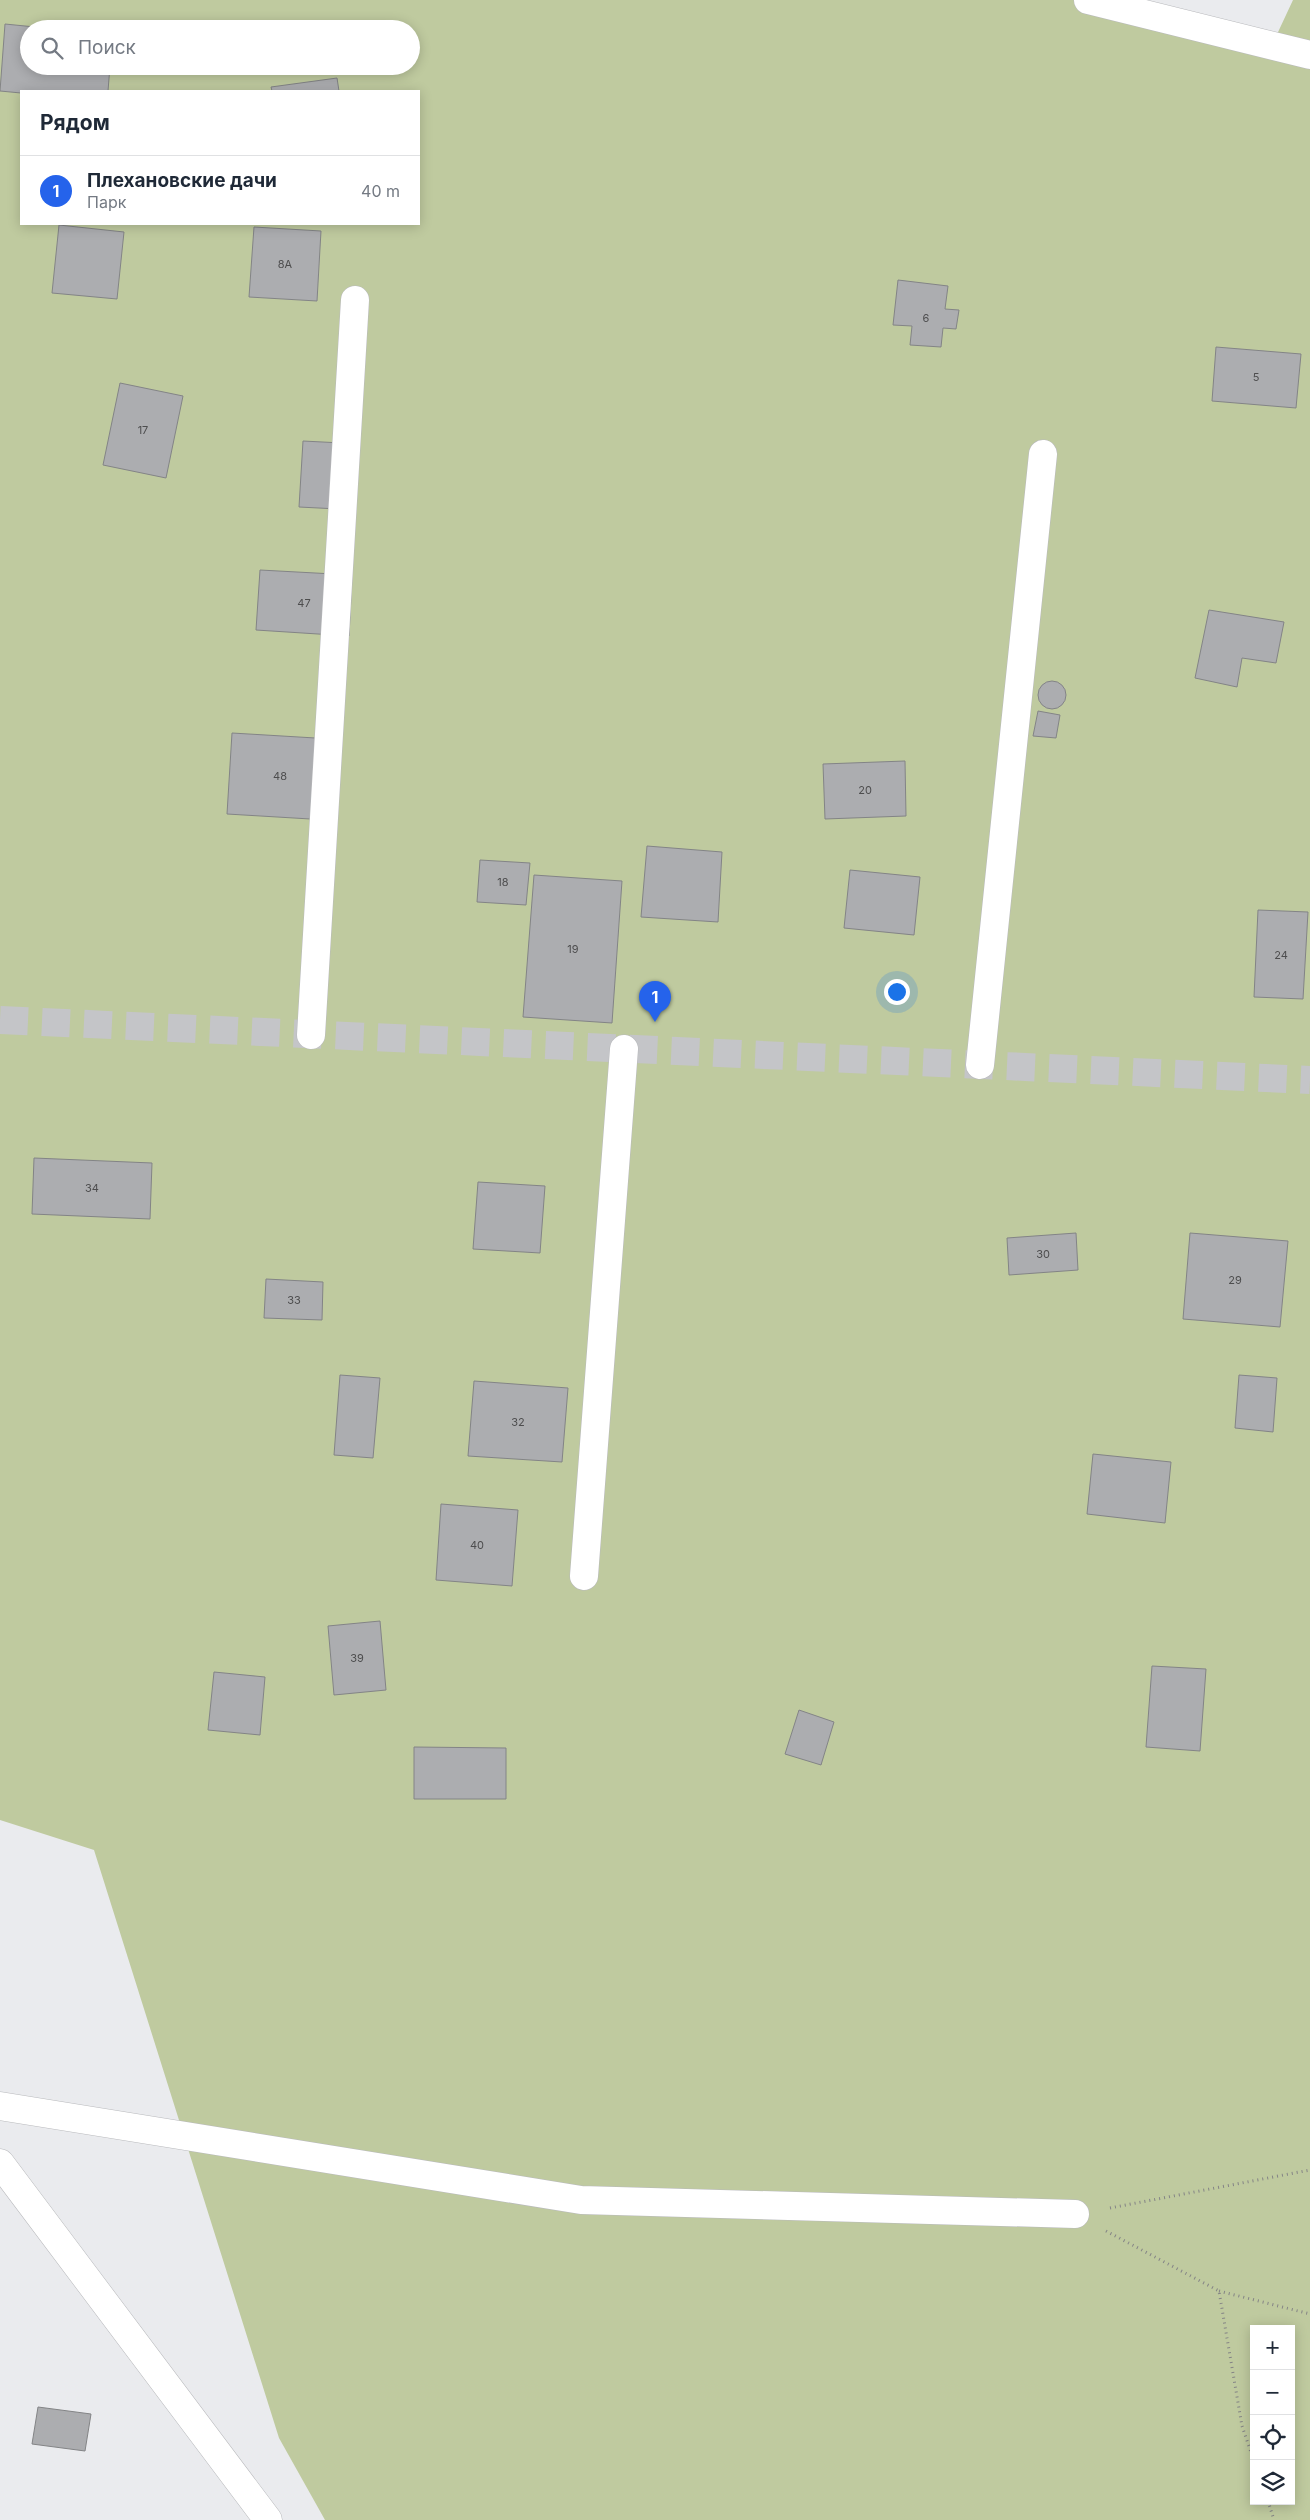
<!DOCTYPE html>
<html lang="ru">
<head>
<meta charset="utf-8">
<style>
  body { margin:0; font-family:Inter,sans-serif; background:#f6f6f7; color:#1f2937 }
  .controls { position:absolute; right:15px; bottom:15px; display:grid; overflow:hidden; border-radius:0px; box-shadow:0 2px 12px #0003 }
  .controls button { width:45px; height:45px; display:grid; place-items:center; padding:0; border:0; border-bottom:1px solid #e0e1e3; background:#fff; color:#1f2937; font:25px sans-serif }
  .you { position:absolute; left:896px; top:991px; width:18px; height:18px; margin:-12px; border:4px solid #fff; border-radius:50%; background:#1a73e8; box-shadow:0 0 0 8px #1a73e833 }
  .badge { display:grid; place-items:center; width:32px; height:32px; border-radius:50%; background:#2563eb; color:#fff; font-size:16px; font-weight:700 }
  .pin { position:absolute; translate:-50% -41px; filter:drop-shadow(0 1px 2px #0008) }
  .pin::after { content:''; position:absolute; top:26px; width:18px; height:15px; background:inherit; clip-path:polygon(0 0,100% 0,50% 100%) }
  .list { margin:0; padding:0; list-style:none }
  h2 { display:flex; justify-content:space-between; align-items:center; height:65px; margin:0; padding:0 20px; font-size:21px }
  h2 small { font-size:16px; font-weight:400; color:#747a83 }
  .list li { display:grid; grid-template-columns:32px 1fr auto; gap:15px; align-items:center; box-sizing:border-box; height:70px; padding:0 20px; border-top:1px solid #e0e1e3 }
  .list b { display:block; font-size:19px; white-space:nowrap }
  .list p { margin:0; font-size:16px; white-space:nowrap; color:#747a83 }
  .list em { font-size:16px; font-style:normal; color:#747a83 }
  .icon { flex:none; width:28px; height:28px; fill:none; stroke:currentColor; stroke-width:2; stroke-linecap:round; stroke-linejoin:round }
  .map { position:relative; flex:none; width:1310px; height:2520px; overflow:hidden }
  .search { position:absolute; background:#fff; box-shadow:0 2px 12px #0003; left:20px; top:20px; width:400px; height:55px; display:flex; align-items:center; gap:12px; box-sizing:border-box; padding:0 18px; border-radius:28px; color:#747a83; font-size:19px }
  .panel { position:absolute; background:#fff; box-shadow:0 2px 12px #0003; left:20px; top:90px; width:400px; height:135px; border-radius:0px }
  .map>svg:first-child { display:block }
  .green { fill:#bfca9f; fill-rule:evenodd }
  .building { fill:#acadb0; stroke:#838486 }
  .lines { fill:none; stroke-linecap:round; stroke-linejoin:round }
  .minor-tunnel { stroke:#c4c5c8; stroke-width:28; stroke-dasharray:28 14; stroke-linecap:butt }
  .minor-casing { stroke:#b9babd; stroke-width:29 }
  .path { stroke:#848486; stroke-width:3; stroke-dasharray:1 4; stroke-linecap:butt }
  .minor { stroke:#fff; stroke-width:28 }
  .labels { text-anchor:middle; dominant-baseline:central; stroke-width:4; stroke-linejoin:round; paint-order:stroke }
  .number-label { font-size:11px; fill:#4d4d4e }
</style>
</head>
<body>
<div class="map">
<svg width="1310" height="2520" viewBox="0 0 1310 2520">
  <rect width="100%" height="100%" fill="#eaebee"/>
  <path class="green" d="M0 0H1088L1272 45 1293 0H1310V2520H325L279 2438 94 1850 0 1820ZM29 29H411V66H29ZM21 91H419V224H21ZM1254 2329H1291V2501H1254Z"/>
  <path class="building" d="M5 24 55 29H29V66H110L108 91H21V93L0 91Z
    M337 78 339 91H272L271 87Z
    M59 225 124 232 117 299 52 293Z
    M254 227 321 231 317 301 249 297Z
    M898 280 948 286 945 309 959 310 956 329 943 328 941 347 910 345 912 326 893 325Z
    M1216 347 1301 354 1296 408 1212 401Z
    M120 383 183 396 166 478 103 465Z
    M303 441 342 443 338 509 299 507Z
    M260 570 352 575 349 636 256 630Z
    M1209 610 1284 622 1276 663 1242 658 1237 687 1195 678Z
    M1038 695a14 14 0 1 1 28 0a14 14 0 1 1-28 0Z
    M1038 711 1060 715 1056 738 1033 736Z
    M232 733 332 739 327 820 227 814Z
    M905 761 906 816 825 819 823 764Z
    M647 846 722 852 718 922 641 917Z
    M480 860 530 863 526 905 477 902Z
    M850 870 920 877 914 935 844 928Z
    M534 875 622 881 612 1023 523 1017Z
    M1258 910 1308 912 1303 999 1254 997Z
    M34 1158 152 1163 150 1219 32 1214Z
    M478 1182 545 1186 540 1253 473 1249Z
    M1076 1233 1078 1270 1009 1275 1007 1238Z
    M1190 1233 1288 1241 1280 1327 1183 1319Z
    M266 1279 323 1282 322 1320 264 1318Z
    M340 1375 380 1378 373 1458 334 1455Z
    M1239 1375 1277 1378 1273 1432 1235 1428Z
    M474 1381 568 1388 562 1462 468 1456Z
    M1093 1454 1171 1462 1165 1523 1087 1514Z
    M441 1504 518 1510 512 1586 436 1580Z
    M380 1621 386 1690 334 1695 328 1626Z
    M1152 1666 1206 1669 1200 1751 1146 1747Z
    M214 1672 265 1677 260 1735 208 1730Z
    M799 1710 834 1722 821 1765 785 1754Z
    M414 1747 506 1748V1799H414Z
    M38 2407 91 2414 85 2451 32 2444Z"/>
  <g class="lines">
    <path class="minor-tunnel" d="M0 1020 1310 1080"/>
    <defs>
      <path id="minor" d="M1088 0 1310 55
        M311 1035 355 300
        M980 1065 1043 454
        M584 1576 624 1049
        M0 2106 581 2200 1075 2214
        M0 2163 268 2520"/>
    </defs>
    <use href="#minor" class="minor-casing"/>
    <path class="path" d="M1110 2208 1310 2170
      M1106 2231 1219 2291 1242 2426 1254 2461
      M1219 2291 1310 2314
      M1268 2501 1274 2520"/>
    <use href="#minor" class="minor"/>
  </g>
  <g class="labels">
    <g class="number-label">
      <text x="285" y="264">8А</text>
      <text x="926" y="318">6</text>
      <text x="1256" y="377">5</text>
      <text x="143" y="430">17</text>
      <text x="304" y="603">47</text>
      <text x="280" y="776">48</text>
      <text x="865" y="790">20</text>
      <text x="503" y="882">18</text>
      <text x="573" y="949">19</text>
      <text x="1281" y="955">24</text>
      <text x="92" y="1188">34</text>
      <text x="1043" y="1254">30</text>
      <text x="1235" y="1280">29</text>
      <text x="294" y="1300">33</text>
      <text x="518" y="1422">32</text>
      <text x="477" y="1545">40</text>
      <text x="357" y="1658">39</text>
    </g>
  </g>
</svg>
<div class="controls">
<button>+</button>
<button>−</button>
<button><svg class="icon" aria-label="locate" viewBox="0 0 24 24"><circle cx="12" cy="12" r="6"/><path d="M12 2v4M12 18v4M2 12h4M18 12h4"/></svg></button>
<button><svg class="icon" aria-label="layers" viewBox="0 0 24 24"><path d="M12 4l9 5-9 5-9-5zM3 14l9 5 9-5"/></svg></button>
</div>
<div class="you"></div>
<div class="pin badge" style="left:655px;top:1022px">1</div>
<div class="search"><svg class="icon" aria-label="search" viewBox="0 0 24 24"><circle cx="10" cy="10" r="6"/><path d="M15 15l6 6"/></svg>Поиск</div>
<section class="panel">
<h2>Рядом<small></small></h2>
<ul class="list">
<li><span class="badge">1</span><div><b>Плехановские дачи</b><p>Парк</p></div><em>40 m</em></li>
</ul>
</section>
</div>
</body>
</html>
